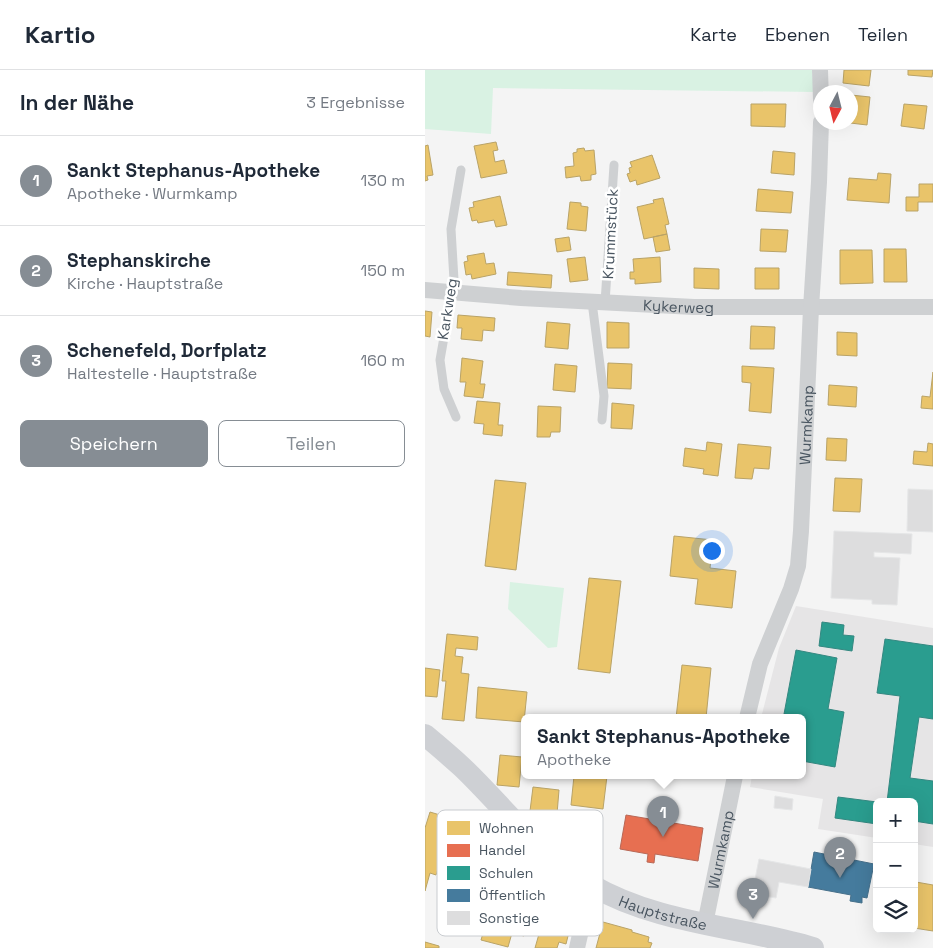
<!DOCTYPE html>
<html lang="de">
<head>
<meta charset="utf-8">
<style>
  body { margin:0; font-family:"Space Grotesk",sans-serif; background:#f2f2f3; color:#1f2937 }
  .controls { position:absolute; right:15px; bottom:15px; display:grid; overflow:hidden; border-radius:8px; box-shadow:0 5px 20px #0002 }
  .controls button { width:45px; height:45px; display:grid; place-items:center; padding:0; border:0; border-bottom:1px solid #e0e1e3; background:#fff; color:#1f2937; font:25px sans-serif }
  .compass { position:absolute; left:388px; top:15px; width:45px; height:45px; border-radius:50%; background:#fff; box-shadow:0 5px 20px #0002; rotate:187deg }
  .you { position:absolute; left:286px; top:480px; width:18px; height:18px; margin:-12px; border:4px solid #fff; border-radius:50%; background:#1a73e8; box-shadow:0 0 0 8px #1a73e833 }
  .badge { display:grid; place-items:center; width:32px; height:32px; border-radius:50%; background:#868d94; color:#fff; font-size:16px; font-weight:700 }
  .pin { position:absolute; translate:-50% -41px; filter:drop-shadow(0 1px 2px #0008) }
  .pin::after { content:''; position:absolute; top:26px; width:18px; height:15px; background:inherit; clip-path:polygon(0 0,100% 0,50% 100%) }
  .popup { position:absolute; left:96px; top:644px; width:285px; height:65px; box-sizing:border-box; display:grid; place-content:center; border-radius:8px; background:#fff; filter:drop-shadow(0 1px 4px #0005); font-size:16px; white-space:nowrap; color:#747a83 }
  .popup b { font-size:19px; color:#1f2937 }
  .popup::after { content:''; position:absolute; left:50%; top:100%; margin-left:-10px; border:10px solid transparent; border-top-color:#fff }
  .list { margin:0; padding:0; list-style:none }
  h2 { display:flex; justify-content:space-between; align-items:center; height:65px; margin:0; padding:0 20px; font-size:21px }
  h2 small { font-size:16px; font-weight:400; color:#747a83 }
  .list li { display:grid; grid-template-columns:32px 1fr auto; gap:15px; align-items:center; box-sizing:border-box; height:90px; padding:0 20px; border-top:1px solid #e0e1e3 }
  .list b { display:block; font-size:19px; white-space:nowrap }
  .list p { margin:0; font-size:16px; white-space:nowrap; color:#747a83 }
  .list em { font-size:16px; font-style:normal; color:#747a83 }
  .actions { display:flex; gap:10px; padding:15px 20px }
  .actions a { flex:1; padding:11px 0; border:1px solid #868d94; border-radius:8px; text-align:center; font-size:18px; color:#868d94 }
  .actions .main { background:#868d94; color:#fff }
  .icon { flex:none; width:28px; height:28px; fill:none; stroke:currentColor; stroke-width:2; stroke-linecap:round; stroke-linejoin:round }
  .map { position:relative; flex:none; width:508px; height:878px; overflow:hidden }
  header { display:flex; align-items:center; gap:30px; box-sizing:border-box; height:70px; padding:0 25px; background:#fff; border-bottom:1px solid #e0e1e3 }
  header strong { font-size:24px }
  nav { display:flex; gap:28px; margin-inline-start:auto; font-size:18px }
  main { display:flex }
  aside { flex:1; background:#fff }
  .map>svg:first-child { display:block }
  .education { fill:#e6e5e6 }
  .green { fill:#d9f2e3 }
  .homes { fill:#e9c46a; stroke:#b9a367 }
  .shops { fill:#e76f51; stroke:#b86856 }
  .schools { fill:#2a9d8f; stroke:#348881 }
  .public { fill:#457b9d; stroke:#46708b }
  .building { fill:#ddddde; stroke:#e5e6e7 }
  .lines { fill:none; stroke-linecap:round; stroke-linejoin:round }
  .lane { stroke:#ced0d2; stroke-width:9 }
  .street { stroke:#ced0d2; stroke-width:16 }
  .secondary { stroke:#ced0d4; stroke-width:22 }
  .labels { text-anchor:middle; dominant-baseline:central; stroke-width:5; stroke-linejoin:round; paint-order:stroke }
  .street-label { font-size:15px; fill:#4a5661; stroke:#fff }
  .key { fill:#fff; stroke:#c9ccd0; stroke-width:1 }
  .key-label { font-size:14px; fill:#4a5661 }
</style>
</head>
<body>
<header>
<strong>Kartio</strong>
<nav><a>Karte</a><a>Ebenen</a><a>Teilen</a></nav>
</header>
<main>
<aside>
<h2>In der Nähe<small>3 Ergebnisse</small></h2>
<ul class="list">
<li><span class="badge">1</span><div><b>Sankt Stephanus-Apotheke</b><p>Apotheke · Wurmkamp</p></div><em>130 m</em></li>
<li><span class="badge">2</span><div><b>Stephanskirche</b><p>Kirche · Hauptstraße</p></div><em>150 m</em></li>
<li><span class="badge">3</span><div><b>Schenefeld, Dorfplatz</b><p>Haltestelle · Hauptstraße</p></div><em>160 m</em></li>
</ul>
<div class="actions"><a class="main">Speichern</a><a>Teilen</a></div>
</aside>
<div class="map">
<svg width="508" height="878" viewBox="0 0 508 878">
  <rect width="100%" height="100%" fill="#f4f4f4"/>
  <path class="education" d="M371 536 508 558V777L489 774V732H452V768L393 759 398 729 325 717 327 706H377V648H336L354 578Z"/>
  <path class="green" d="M0 0H387L389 22 68 18 66 64 0 59Z
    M85 512 139 518 132 577 123 578 83 539Z"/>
  <path class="homes" d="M419 0H446L444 16 418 13Z
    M483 0H508L507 7 483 5Z
    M426 25 445 27 442 55 417 52H426Z
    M326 34H361L360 57 326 56Z
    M479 34 502 36 499 59 476 56Z
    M71 72 73 80 68 81 70 92 79 90 82 103 56 108 49 76Z
    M3 75 8 105 2 106 3 110 0 111V76Z
    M159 78 160 81 169 80 171 104 166 105V110L156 111 155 106 141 108 140 97 149 96 148 83 152 82V79Z
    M348 81 370 83 369 105 346 103Z
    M227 85 235 108 212 115 211 110 205 112 202 104 205 103 204 98 207 97 205 92Z
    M453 103 466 104 464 133 422 130 424 108 452 110Z
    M494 114H508V132H493V141H481V127H494Z
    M333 119 368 122 366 143 331 141Z
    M75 126 82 155 71 157 69 150 53 153 52 150 47 151 44 138 49 137 48 132Z
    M238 128 244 154 240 155 242 164 219 169 212 137 229 133 228 130Z
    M145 132 156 133V136L163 137 161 161 142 159Z
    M336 159 363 160 361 182 335 181Z
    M242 164 245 180 231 182 228 167Z
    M144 167 146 180 132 182 130 169Z
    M459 179H481L482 212H459Z
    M415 180H447L448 213 415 214Z
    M59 183 61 194 69 193 71 204 47 209 46 204 41 205 39 192 43 191 42 186Z
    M160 187 163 210 145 212 142 189Z
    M235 187 236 212 210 214V209H205V202H209L208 189Z
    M269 198 294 199V219L269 218Z
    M330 198H354V219H330Z
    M83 202 127 205 126 218 82 215Z
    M0 241 7 242 5 267 0 266Z
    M33 245 70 248 69 261 58 260 57 271 36 269 37 258H32Z
    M122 252 145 254 143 279 120 277Z
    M182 252 204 253V278H182Z
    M326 256 350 257 349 279H325Z
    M412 262 432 263V286L412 285Z
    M37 288 58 291 55 314H60L58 328 39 326 41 312H35Z
    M183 293 207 294 206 319 182 318Z
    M130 294 152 296 150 322 128 320Z
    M317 296 349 298 346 343 324 341 326 313 317 312Z
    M508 302V339L496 338 497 326 505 327Z
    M404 315 432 317 431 337 403 335Z
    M52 331 75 333 73 355H78L77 366 58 364 59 354 49 353Z
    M187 333 209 335 207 359 186 358Z
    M113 336 136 337 135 362H126L125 367H112Z
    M402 368 422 369 421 391 401 390Z
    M282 372 297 374 293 406 278 404 279 399 258 396 260 378 281 381Z
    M503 373 508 374V396L488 394 489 381 502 382Z
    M313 374 346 377 344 399 329 398 327 409 310 408Z
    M410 408 437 409 435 442 408 441Z
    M70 410 101 413 91 500 60 496Z
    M249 466 288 470 285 498 311 501 307 538 270 534 273 509 245 506Z
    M164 508 196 511 185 603 153 599Z
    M22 564 53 567 52 580 31 578 30 586 38 587 36 603 44 604 39 651 17 649 21 611H17Z
    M257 595 286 598 281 648H251Z
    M0 598 15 600 12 627 0 626Z
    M53 617 102 622 99 652 51 648Z
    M75 685 97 687 94 717 72 715Z
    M149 706H182L178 739 146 735Z
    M108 717 134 720 132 744 105 741Z
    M5 742 35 751 27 779 20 777 11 805 5 803 0 821V758Z
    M51 789 73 795 68 815 45 809Z
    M87 803 102 807 93 842 105 845 99 866 87 863 83 877 56 870 65 840 76 843Z
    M491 812 508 815V861L489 858Z
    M120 843 147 850 141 874 134 872 132 878H110Z
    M178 852 207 860V862L224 867 223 872 227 873 225 878H171Z
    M0 872 14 876V878H0Z"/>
  <path class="shops" d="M201 745 278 758 273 791 230 784 229 793 222 792 223 784 195 779Z"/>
  <path class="schools" d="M397 552 419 555 418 565 429 566 427 581 394 576Z
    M460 569 508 576V649L494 647 485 708 508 711V754L489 751V732H462L475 626 452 623Z
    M371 580 412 588 403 639 419 642 410 697 377 691V648H366L367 645 359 644Z
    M413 727 452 732V754L410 748Z"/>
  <path class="public" d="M389 782 449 794 442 828 437 827V833L425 831 426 825 383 817Z"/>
  <path class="building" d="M483 419 508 420V462L482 461Z
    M409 461 487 464 486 484 449 482V487L475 488 472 535 447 534V530L406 528Z
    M350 726 368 729 367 740 349 738Z
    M334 789 386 799 383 817 354 812 351 828 327 824Z"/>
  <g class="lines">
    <path class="lane" d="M167 232 179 326 177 350
      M180 233 189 95
      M31 347 19 319 15 290 29 210 26 159 36 100"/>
    <g class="street">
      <path d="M395 0 396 30"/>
      <path id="s1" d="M0 220 96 228 269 237H508"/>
      <path id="s2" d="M322 648 335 594 366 519 373 496 376 461 386 238 394 112 396 52"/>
      <path id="s3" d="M280 854 310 706"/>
      <path d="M152 878 166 816"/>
    </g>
    <path class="secondary" id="s4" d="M0 665C12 675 25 686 37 697 79 737 114 786 166 815 233 854 314 856 388 878"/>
  </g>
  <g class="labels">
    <g class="street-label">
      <text transform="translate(185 164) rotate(-87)">Krummstück</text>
      <text stroke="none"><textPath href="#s1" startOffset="254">Kykerweg</textPath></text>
      <text transform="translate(22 239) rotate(-81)">Karkweg</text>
      <text stroke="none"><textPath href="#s2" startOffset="302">Wurmkamp</textPath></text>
      <text stroke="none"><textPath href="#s3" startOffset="76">Wurmkamp</textPath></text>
      <text stroke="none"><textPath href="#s4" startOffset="302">Hauptstraße</textPath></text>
    </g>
  </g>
  <rect x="12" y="740" width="166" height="126" rx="8" class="key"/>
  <rect x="22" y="751" width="23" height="14" fill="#e9c46a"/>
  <rect x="22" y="774" width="23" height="13" fill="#e76f51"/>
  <rect x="22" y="796" width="23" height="14" fill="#2a9d8f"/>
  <rect x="22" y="819" width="23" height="13" fill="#457b9d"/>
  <rect x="22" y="841" width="23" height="14" fill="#ddddde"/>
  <g class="key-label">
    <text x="54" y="763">Wohnen</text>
    <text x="54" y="785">Handel</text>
    <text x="54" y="808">Schulen</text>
    <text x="54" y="830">Öffentlich</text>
    <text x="54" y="853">Sonstige</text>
  </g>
</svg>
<div class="controls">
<button>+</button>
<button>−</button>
<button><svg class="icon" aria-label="layers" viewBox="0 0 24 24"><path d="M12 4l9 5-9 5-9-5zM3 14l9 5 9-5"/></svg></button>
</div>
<svg class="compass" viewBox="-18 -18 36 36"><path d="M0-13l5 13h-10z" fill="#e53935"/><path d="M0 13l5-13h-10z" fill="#747a83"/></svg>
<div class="you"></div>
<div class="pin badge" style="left:238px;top:767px">1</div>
<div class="popup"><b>Sankt Stephanus-Apotheke</b>Apotheke</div>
<div class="pin badge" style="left:415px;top:808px">2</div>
<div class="pin badge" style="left:328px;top:849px">3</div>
</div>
</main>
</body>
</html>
